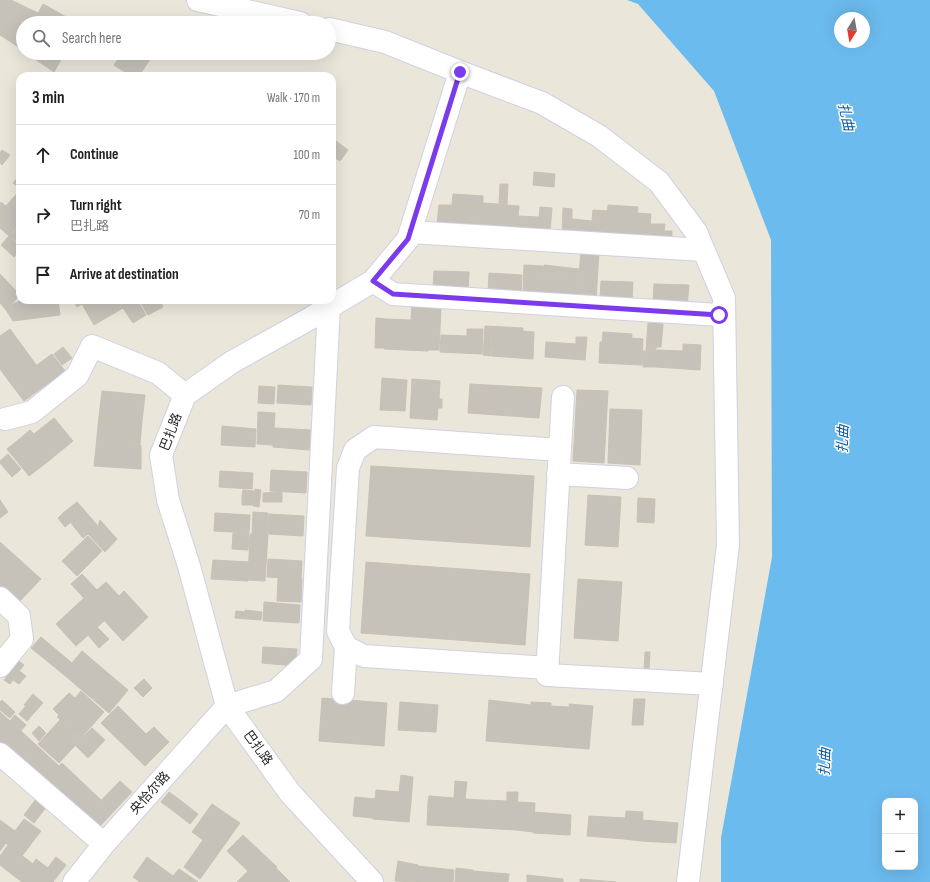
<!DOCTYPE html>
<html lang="en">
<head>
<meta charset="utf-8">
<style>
  body { margin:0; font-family:"Sofia Sans Condensed","Noto Sans SC",sans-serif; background:#f2f2f2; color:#202124 }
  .controls { position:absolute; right:12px; bottom:12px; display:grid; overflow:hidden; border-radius:8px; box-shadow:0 4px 16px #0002 }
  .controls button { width:36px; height:36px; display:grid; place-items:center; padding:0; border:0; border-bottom:1px solid #e0e0e0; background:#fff; color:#202124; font:20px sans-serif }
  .compass { position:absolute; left:834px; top:12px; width:36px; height:36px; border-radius:50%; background:#fff; box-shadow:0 4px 16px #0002; rotate:191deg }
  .stop { position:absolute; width:12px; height:12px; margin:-9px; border:3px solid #7c3aed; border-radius:50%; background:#fff }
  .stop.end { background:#7c3aed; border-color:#fff; box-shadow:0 1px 4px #0008 }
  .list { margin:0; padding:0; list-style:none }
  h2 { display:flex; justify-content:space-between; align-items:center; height:52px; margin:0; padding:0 16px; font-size:17px }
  h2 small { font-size:13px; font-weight:400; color:#757577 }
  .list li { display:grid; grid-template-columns:26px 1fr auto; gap:12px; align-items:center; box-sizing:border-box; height:60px; padding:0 16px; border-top:1px solid #e0e0e0 }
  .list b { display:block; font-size:15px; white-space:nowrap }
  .list p { margin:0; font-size:13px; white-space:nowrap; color:#757577 }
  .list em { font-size:13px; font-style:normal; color:#757577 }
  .icon { flex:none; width:22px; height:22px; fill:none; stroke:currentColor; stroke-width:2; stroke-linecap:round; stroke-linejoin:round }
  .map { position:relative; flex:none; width:930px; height:882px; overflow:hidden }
  .search { position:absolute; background:#fff; box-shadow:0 4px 16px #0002; left:16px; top:16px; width:320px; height:44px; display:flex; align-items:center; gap:10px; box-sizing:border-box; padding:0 14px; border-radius:22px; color:#757577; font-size:15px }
  .panel { position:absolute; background:#fff; box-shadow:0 4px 16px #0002; left:16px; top:72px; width:320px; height:232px; border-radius:12px }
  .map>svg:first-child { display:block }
  .water { fill:#6cbbee; fill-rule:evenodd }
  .building { fill:#c6c2ba; stroke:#c6c2b4 }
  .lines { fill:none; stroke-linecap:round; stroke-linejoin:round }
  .minor-casing { stroke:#cfd0e2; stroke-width:24 }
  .minor { stroke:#fff; stroke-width:22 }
  .route { stroke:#7c3aed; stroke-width:5 }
  .labels { text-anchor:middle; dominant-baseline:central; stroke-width:3; stroke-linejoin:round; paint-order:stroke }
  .street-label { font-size:13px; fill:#282828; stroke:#fff }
  .water-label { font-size:14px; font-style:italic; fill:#0d5697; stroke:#fff }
</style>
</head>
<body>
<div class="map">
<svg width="930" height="882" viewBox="0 0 930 882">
  <rect width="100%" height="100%" fill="#ebe6da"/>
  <path class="water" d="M627 0H930V882H721V838L772 557 771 240 714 91 638 4ZM840 18H864V42H840ZM885 801H915V867H885Z"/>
  <path class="building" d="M0 0H11L38 13 33 23H23V42L20 48 0 35Z
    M43 4 77 23H33Z
    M26 53H65L54 72Z
    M122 53H154L139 76H131L114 65Z
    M332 138 348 150 340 161 332 156Z
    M2 150 10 155 2 165 0 163V153Z
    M534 172 555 174 554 187 533 185Z
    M20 175V188L13 183Z
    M500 184H508L507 204 499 203Z
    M20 190V223L9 236 0 228V204L1 202 6 206Z
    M453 194 483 196V208L452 205Z
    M483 203 497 204 496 229 451 226 452 205 483 208Z
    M497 204H507L506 229H496Z
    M439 205H452L451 226 437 225Z
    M507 205 519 206 518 216 539 217 540 207 552 208 550 232 506 229Z
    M608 205 638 207 637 217 607 215Z
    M563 208 572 209V219L592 221 593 210 608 211 606 235 562 233Z
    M637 213 651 214 649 238 606 236 607 215 637 217Z
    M650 224H665L664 231H672V237L650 236Z
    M20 225V245L10 236Z
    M9 236 20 247V252L14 257 1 245Z
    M581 251 599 252 596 301 577 300Z
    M524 265 543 266 542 294 523 293Z
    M544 265 579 269 578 279 543 276Z
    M434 271 469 272 468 291 433 289Z
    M489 273 522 275 521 295 488 293Z
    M0 274 20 295 6 310 0 303Z
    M543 277 578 279 577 296 542 294Z
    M601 281 633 282 632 301 600 299Z
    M654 284 689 285 687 306 653 304Z
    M22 300H24L25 302 58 300 60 315 13 321 6 310 13 304Z
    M74 300H88L77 307Z
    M88 300H137L146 315 133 323 123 308 94 325 82 304Z
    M139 300H159L163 307 148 315Z
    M412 304 432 305 430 326 415 325V331L385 329 386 319 411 320Z
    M432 306 441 307 439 350H428Z
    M376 318 386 319 384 348H375Z
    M648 323 663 324 661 347H656V351L646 350Z
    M415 325 430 326 428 351 384 349 385 329 415 331Z
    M485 326 523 328 522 337 491 335 490 356 483 355Z
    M10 329 37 366 11 384 0 369V336Z
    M467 329H483L482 354 440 352 441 335 467 336Z
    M522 331 534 332 533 359 491 356 492 335 522 337Z
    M603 332 632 334 631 344 602 342Z
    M576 337H587L585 360 545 357 546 342 576 344Z
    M631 338 643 339 642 365 599 363 600 342 631 344Z
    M683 344 701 345 700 370 656 367 657 350 683 351Z
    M63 347 72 358 62 365 54 354Z
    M643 351H657L656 367H643Z
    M52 354 65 371 24 401 11 384Z
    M382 378 407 380 405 411 380 410Z
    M412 379 440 381 439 399H442V408H438L437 420 410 418Z
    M470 384 542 388 539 418 468 413Z
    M278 385 312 387 311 405 277 403Z
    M259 386 275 387 274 404 258 403Z
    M577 390 608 391 604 463 573 461Z
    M102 391 145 395 142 421 99 416Z
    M610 409 642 410 640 465 608 463Z
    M258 412 275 413 273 445 257 444Z
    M99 416 142 421 140 444 112 441V448L96 447Z
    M54 418 73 441 46 463 23 436 30 430 34 434Z
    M222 426 256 429 255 447 221 445Z
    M274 428 311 430 309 450 273 447Z
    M23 436 46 463 29 476 7 449Z
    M112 441 141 445V469L94 466 96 447 112 448Z
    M8 454 21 469 12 477 0 463V461Z
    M371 466 534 476 530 547 366 536Z
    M271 470 307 472 306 493 270 491Z
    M220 471 253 473 252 489 219 487Z
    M255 489 261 490 259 507 253 506Z
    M243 490 254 491V497L242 496Z
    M282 492V502H263V493Z
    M588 495 621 497 618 547 585 545Z
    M242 496 254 497 253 505H242Z
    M638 498 655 499 654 523 637 522Z
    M0 500 8 512 0 518Z
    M77 502 98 526 83 538 63 513Z
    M253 512 268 513 267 535 252 534Z
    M63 513 71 522 65 527 58 518Z
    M215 513 250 515 249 533 214 531Z
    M269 514 304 516 303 536 268 534Z
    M100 520 117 539 105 552 88 534 98 526Z
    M233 533H249L248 550 232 549Z
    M250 534 268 535 265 581 248 580Z
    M88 536 102 551 77 576 62 561Z
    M0 542 41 579 17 604 0 589Z
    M268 559 302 561 301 579 267 577Z
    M213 560 249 562 248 581 211 579Z
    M366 562 530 574 525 645 361 633Z
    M82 574 97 590 106 582 119 596 124 591 148 617 123 641 71 584Z
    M278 578 302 579 301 602 277 601Z
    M578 579 622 582 618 641 574 638Z
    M84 598 104 621 76 646 56 624Z
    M264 602 300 605 299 623 263 621Z
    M245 610 262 612 261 620 235 618 236 611 245 612Z
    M97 627 109 639 99 648 88 635Z
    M41 637 72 663 63 674 31 648Z
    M263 647 297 649 296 666 262 663Z
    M82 651 128 690 109 713 63 674Z
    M645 652H650L649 671H644Z
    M17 660 24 665 19 671 13 666Z
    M14 667 26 676 19 684 13 680 10 684 4 680Z
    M144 679 152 688 143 697 134 688Z
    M81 691 104 712 81 738 57 717 59 715 53 709 69 693 75 698Z
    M33 694 43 703 33 714 24 705Z
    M322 698 387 703 384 746 319 741Z
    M634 699H645L643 725H632Z
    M2 700 15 712 10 718 0 710V702Z
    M489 700 531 705V702L551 703V706L570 707 569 704 593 706 589 749 486 741Z
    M400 702 438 705 436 732 398 730Z
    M118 706 146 734 154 727 169 742 145 766 101 723Z
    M25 707 33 714 27 721 19 714Z
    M0 712 10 721 15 715 26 725 6 747 0 741Z
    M60 720 81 739 59 763 38 744Z
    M39 726 46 733 39 741 32 733Z
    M92 728 105 740 88 758 75 745Z
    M21 731 59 766 44 782 6 747Z
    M62 763 101 800 86 816 46 779Z
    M401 775 413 777 411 802 375 799 376 790 399 792Z
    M120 781 132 792 100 826 88 814Z
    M455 781 467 782 464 806 428 803 429 796 454 798Z
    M169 792 180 800 172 810 161 802Z
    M507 792H518L517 811 481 808 482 800 507 801Z
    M355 797 375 799 373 818 353 816Z
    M36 799 47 806 34 823 24 815Z
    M375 799 411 802 409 822 373 819Z
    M465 799 482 800 480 828 463 827Z
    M180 800 198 814 190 824 172 810Z
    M518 802 535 803 533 832 516 830Z
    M428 803 464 806 463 827 427 825Z
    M212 804 240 823 200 879 184 867 203 840 192 832Z
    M481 808 517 811 516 830 480 828Z
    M626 811 643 812 641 841 624 839Z
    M534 812 571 815 570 835 533 833Z
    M589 816 625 818 624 839 587 836Z
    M24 819 41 831 22 856 6 843Z
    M0 820 15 831 0 851Z
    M642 820 678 823 676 843 641 841Z
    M243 835 277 867 263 882H237L248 871 227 851Z
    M8 845 33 864 36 859 48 868 37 882H22L0 865V856Z
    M56 857 66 865 53 882H37Z
    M147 857 173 876 179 869 198 882H140L133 877Z
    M398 861 418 865 417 882 395 881Z
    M418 866 454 870 453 882H417Z
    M276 868 290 882H263Z
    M456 868 473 870 472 882H455Z
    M473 871 509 874 508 882H472Z
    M527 875 563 879V882H527Z
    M580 879 616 882H580Z"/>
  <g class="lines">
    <defs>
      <path id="minor" d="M198 0 300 23
        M329 29 385 42 460 72 542 103 599 136 659 182 696 232 724 298 728 545 688 882
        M410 232 703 250
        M373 281 393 294 719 315
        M563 397 547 675 712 684
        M5 419 32 412 77 376 92 346 158 373 185 395
        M558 474 627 478
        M0 598 19 616 22 639 0 666
        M548 668 364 656 346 647 338 631 348 468 355 450 374 437 560 450
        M343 693 346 647
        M0 754 104 844
        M74 882 104 844 227 706 276 691 311 659 329 307
        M372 882 290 793 227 706 189 566 168 500 161 455 185 395 232 362 311 318 373 281 408 239 460 72"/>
    </defs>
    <use href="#minor" class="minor-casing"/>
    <use href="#minor" class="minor"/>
  </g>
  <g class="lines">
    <path class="route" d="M460 72 408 239 373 281 393 294 719 315"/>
  </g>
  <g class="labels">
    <g class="street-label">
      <text transform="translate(171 432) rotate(-69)">巴扎路</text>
      <text transform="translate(258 748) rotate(54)">巴扎路</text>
      <text transform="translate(150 793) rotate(-48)">央恰尔路</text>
    </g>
    <g class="water-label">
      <text transform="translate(846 117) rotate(77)">扎曲</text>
      <text transform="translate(843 439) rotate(-87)">扎曲</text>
      <text transform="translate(825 762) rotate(-87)">扎曲</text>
    </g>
  </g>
</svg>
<div class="controls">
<button>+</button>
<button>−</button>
</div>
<svg class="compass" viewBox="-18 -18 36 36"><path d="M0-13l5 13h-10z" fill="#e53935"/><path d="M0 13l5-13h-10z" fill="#757577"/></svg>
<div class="stop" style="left:719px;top:315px"></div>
<div class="stop end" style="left:460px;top:72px"></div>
<div class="search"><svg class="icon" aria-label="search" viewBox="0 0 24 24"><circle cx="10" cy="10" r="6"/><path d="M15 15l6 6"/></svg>Search here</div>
<section class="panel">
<h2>3 min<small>Walk · 170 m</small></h2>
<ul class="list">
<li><svg class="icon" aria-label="ahead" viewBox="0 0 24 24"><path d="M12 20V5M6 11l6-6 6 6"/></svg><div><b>Continue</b></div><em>100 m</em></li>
<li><svg class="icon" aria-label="right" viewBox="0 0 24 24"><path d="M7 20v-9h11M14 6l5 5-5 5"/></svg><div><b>Turn right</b><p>巴扎路</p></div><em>70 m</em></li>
<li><svg class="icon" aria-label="arrive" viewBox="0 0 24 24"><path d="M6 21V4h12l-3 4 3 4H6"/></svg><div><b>Arrive at destination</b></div></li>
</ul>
</section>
</div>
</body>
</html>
